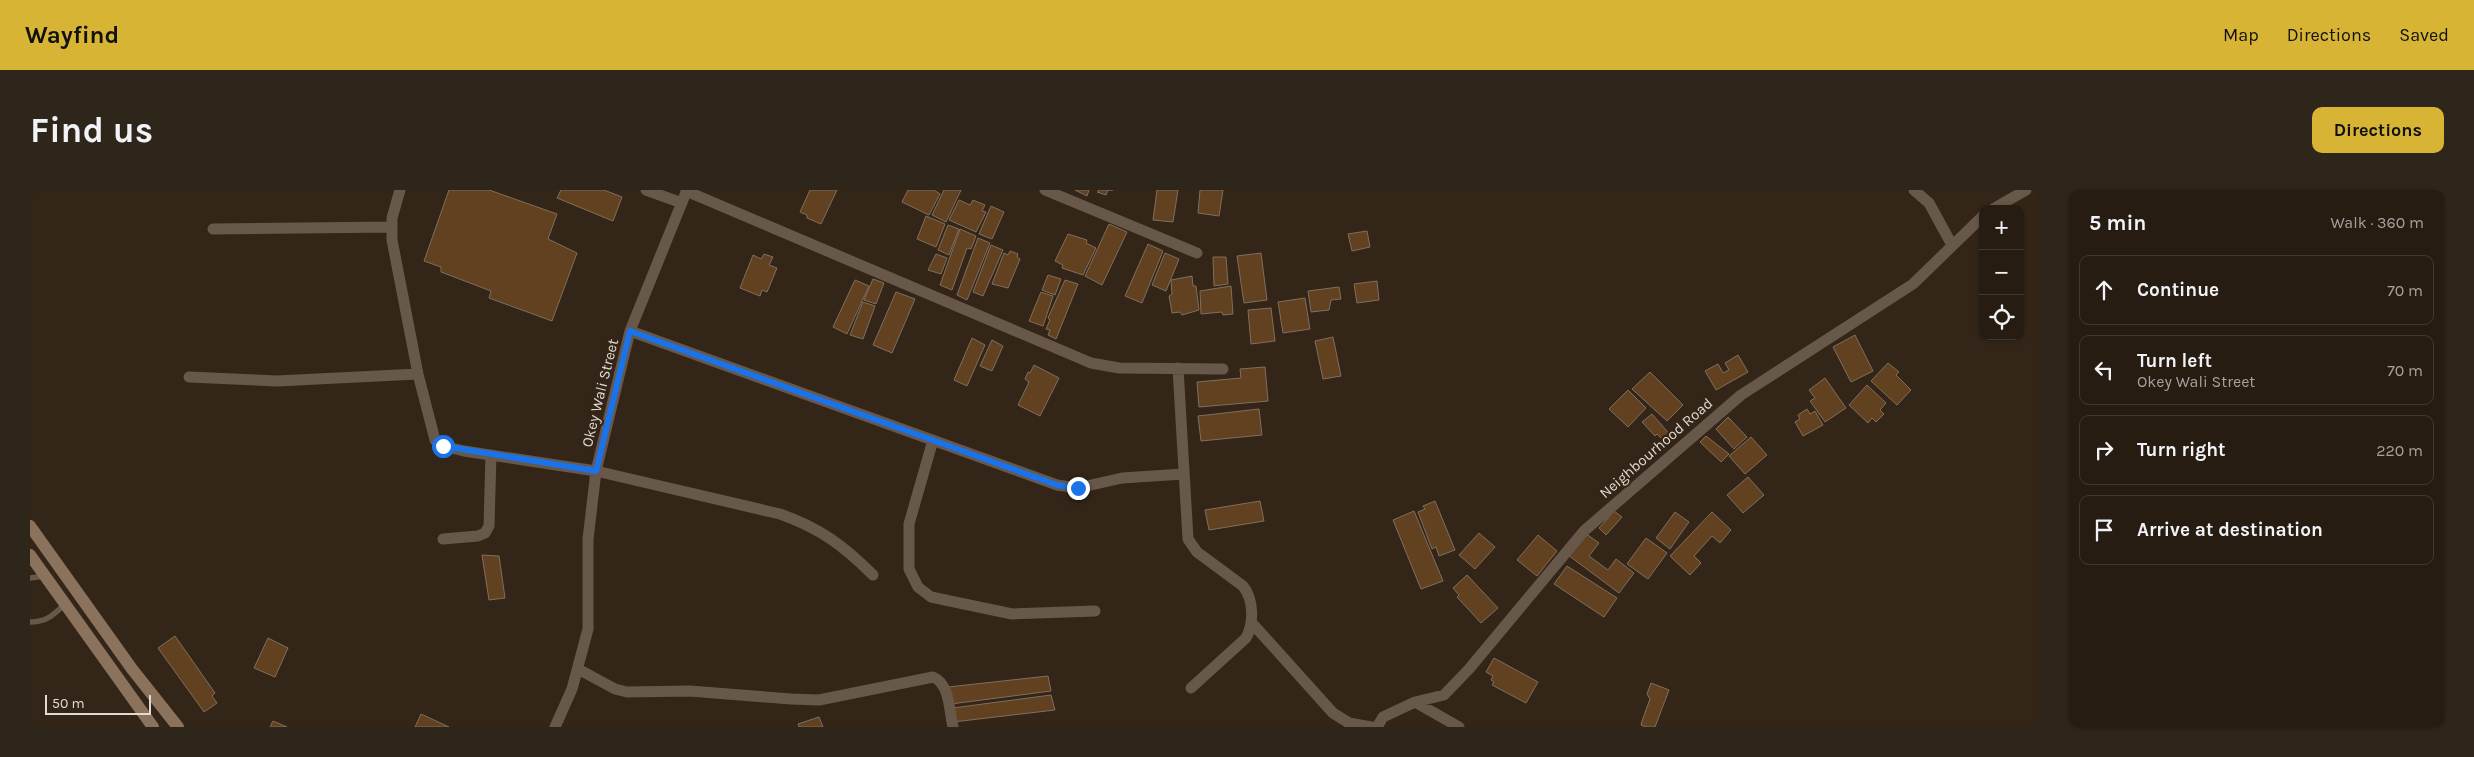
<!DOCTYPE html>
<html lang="en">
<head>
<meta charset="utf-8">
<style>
  body { margin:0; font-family:Karla,sans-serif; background:#2e251b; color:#f1f3f6 }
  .controls { position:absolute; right:15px; top:15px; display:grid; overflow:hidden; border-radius:10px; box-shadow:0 1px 4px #0004 }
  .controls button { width:45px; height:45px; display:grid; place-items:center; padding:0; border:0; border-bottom:1px solid #423a32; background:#261c12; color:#f1f3f6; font:25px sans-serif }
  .scale { position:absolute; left:15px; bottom:12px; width:106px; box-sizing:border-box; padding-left:5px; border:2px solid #e2d9d1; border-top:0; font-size:14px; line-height:18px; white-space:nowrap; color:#e2d9d1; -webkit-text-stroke:4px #332518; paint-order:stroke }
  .stop { position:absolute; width:15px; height:15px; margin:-11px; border:4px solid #1a73e8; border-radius:50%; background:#fff }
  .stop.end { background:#1a73e8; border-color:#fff; box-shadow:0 1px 5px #0008 }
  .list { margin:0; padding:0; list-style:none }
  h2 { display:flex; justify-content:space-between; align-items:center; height:65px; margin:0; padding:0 20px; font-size:21px }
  h2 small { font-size:16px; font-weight:400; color:#a4a19f }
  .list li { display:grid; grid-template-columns:32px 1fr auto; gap:15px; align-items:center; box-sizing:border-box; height:70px; margin:0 10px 10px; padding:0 10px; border:1px solid #423a32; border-radius:10px }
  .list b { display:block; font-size:19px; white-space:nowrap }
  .list p { margin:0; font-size:16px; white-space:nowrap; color:#a4a19f }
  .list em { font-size:16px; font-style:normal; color:#a4a19f }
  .icon { flex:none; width:28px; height:28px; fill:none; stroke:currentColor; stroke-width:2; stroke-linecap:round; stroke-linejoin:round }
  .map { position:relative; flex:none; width:2009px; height:537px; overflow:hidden; border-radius:10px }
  header { display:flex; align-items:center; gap:30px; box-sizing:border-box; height:70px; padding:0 25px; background:#d7b434; color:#111 }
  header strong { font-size:24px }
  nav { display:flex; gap:28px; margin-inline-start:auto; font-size:18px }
  .intro { display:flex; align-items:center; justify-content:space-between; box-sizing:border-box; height:120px; padding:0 30px }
  h1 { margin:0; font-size:35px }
  .button { padding:12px 22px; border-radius:10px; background:#d7b434; color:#111; font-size:18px; font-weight:700 }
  main { display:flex; gap:30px; padding:0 30px }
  aside { flex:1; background:#261c12; border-radius:10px; box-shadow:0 1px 4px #0004 }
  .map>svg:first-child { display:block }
  .building { fill:#61411f; stroke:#7f6f5f }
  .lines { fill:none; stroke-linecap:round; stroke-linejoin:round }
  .service { stroke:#67584a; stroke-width:5.5 }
  .minor { stroke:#67584a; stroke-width:11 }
  .secondary { stroke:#8a725c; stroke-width:12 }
  .route { stroke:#1a73e8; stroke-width:6 }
  .labels { text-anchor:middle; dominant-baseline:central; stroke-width:4.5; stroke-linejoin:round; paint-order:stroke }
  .street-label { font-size:15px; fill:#e2d9d1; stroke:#332518 }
</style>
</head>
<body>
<header>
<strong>Wayfind</strong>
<nav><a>Map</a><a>Directions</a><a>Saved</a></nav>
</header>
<div class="intro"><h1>Find us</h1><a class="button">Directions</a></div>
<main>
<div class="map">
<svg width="2009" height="537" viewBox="0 0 2009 537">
  <rect width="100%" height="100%" fill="#332518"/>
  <path class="building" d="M419 0H459L527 24 518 49 547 63 522 131 459 108 461 101 411 82V77L394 71Z
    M531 0H574L592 7 583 31 527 8Z
    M780 0H807L791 34 777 28V25L770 22Z
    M878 0H904L910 4 899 25 872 12Z
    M914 0H931L916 32 902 25Z
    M1045 0H1059L1057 6Z
    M1069 0H1083H1078L1076 5 1067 2Z
    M1127 0H1148L1143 32 1123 30Z
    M1170 0H1193L1189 26 1168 23Z
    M929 10 940 15 943 10 955 15 952 21 956 22 946 42 919 30Z
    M961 16 974 22 962 49 949 44Z
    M896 26 915 34 906 57 887 49Z
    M1079 34 1097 42 1072 95 1055 86Z
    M918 35 929 39 919 65 908 60Z
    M930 39 946 46 941 59 937 58 922 100 910 95Z
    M1337 41 1340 57 1322 61 1318 44Z
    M1038 44 1057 50 1056 53 1066 58 1053 85 1032 78 1033 75 1025 71Z
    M948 48 960 53 937 110 927 105Z
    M1118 54 1133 61 1112 113 1095 106Z
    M961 55 973 60 953 106 943 102Z
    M980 61 988 64 987 67 990 69 978 98 962 94 974 63 978 65Z
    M1135 63 1149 69 1136 101 1122 95Z
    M1231 63 1237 110 1214 113 1207 66Z
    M734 64 743 67 739 75 747 78 737 102 732 100 730 106 710 98 723 65 731 69Z
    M906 64 917 68 911 84 898 80Z
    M1183 67H1196L1198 94 1184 96Z
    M1018 85 1031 89 1025 105 1012 100Z
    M1162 86 1163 96H1166L1169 120 1152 125 1150 122 1142 123 1139 106 1142 104 1141 90Z
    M843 89 854 93 846 114 834 110Z
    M825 90 839 96 817 144 803 137Z
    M1035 90 1048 94 1026 149 1018 145 1020 140 1016 139 1020 130 1018 128Z
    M1347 91 1349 110 1327 113 1324 94Z
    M1201 96 1203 124 1193 125 1192 122 1171 124 1170 101Z
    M1309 97 1311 109 1301 110 1299 120 1281 122 1278 101Z
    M866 102 885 109 862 163 843 155Z
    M1011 102 1023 106 1013 136 999 131Z
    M1275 108 1280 139 1253 143 1248 112Z
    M833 112 845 116 833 149 820 145Z
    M1241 118 1245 151 1221 154 1218 120Z
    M1825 145 1843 181 1821 192 1803 157Z
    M1303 147 1311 186 1293 189 1285 151Z
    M942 148 955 155 937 196 924 190Z
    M962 150 973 156 962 181 950 176Z
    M1708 165 1718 182 1686 200 1675 181 1688 174 1693 183 1699 180 1695 173Z
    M1858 173 1869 182 1866 185 1881 200 1867 215 1841 191Z
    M1004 175 1029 188 1010 226 988 215 999 192 995 189 998 182 1000 183Z
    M1235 177 1238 211 1169 217 1167 192 1211 188 1210 179Z
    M1620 182 1653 215 1637 231 1602 199Z
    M1795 188 1816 218 1795 232 1780 211 1785 208 1779 200Z
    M1837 195 1856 213 1850 220 1854 224 1846 232 1842 228 1838 233 1819 215Z
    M1598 200 1616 218 1598 237 1579 219Z
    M1229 219 1232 245 1171 251 1168 226Z
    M1777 219 1780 224 1785 221 1793 235 1773 246 1765 232 1770 229 1768 225Z
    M1622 224 1642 247 1635 252 1627 244 1625 246 1612 232Z
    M1698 227 1717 247 1704 259 1686 239Z
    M1676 246 1699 264 1691 272 1670 252Z
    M1721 247 1737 265 1715 284 1699 266Z
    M1718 287 1734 305 1713 323 1697 305Z
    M1230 311 1234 331 1179 340 1175 320Z
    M1405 311 1425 360 1409 366 1406 357 1402 359 1388 322 1395 319 1393 316Z
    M1384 321 1413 391 1391 399 1363 330Z
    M1584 321 1592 327 1576 345 1569 338Z
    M1645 322 1659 332 1640 359 1626 348Z
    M1682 322 1701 340 1690 353 1682 346 1664 366 1671 373 1660 385 1640 366Z
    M1449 343 1465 357 1445 379 1429 365Z
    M1555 343 1569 353 1559 366 1578 380 1586 369 1604 383 1589 403 1538 365Z
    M1508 345 1527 361 1507 386 1487 370Z
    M1616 348 1637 363 1618 389 1597 374Z
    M452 365 469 366 475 408 459 410Z
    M1537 376 1587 408 1574 427 1524 394Z
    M1437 385 1468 418 1451 433 1427 407 1429 405 1423 398Z
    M145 446 185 503 182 506 187 513 174 522 128 458Z
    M238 448 258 458 245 487 224 478Z
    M1464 468 1508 492 1496 513 1462 495 1464 492 1461 490 1463 486 1456 482Z
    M1018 486 1021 501 921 514 918 497Z
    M1621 493 1639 500 1625 537H1616L1611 535 1612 531 1620 509 1617 504Z
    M1021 505 1025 520 923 532V518Z
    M391 524 419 537H385Z
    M789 527 793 537H769L768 534Z
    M243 531 257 537H240Z"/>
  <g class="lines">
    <path class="service" d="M0 388 15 386
      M0 432C17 432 23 425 35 414"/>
    <path class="minor" d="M370 0 362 28V50L388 184 405 250 413 256 434 261 566 281 750 324C790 338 814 356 843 385
      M616 0 652 13
      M1015 0 1167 63
      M1884 0 1899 13 1922 55
      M656 1 1061 173 1089 178 1193 179
      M1963 19 1996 0
      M183 39 362 37
      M600 141 1027 295 1048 298 1092 288 1153 284
      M1148 178 1158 349 1167 362 1213 396C1224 410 1224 433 1216 448L1161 498
      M159 187 247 191 388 184
      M903 250 879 334V379L888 397 901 407 982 424 1065 421
      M413 349 448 346 455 343 459 336 461 265
      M1221 432 1303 523 1319 533 1341 537
      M548 479 585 499 597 502 660 501 761 509 789 510 903 487C920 494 919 520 923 537
      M1385 512 1429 537
      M525 537 542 499 558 439V349L566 281 600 141 657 0
      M1347 537 1353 527 1385 512 1414 505 1439 479 1554 341 1711 205 1883 94 1953 26"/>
    <path class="secondary" d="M0 336 102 479 148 537
      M0 365 123 537"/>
  </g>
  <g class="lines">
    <path class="route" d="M413 256 566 281 600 141 1027 295 1048 298"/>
  </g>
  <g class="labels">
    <g class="street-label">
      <text transform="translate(570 203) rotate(-76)">Okey Wali Street</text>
      <text transform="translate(1626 258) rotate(-41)">Neighbourhood Road</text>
    </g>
  </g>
</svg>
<div class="controls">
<button>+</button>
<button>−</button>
<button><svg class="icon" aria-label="locate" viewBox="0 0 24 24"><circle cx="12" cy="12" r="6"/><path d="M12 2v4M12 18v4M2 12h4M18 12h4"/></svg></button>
</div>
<div class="scale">50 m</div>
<div class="stop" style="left:413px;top:256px"></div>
<div class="stop end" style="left:1048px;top:298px"></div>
</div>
<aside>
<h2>5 min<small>Walk · 360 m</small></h2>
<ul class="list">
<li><svg class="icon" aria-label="ahead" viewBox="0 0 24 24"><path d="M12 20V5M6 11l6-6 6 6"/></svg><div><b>Continue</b></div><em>70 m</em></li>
<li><svg class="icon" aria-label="left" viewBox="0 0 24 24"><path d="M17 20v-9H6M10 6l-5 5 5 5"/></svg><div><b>Turn left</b><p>Okey Wali Street</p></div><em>70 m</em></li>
<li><svg class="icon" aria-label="right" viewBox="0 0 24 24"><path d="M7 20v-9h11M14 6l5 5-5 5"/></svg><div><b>Turn right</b></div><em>220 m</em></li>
<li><svg class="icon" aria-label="arrive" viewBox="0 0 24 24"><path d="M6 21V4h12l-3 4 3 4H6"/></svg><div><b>Arrive at destination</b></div></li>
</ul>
</aside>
</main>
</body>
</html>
